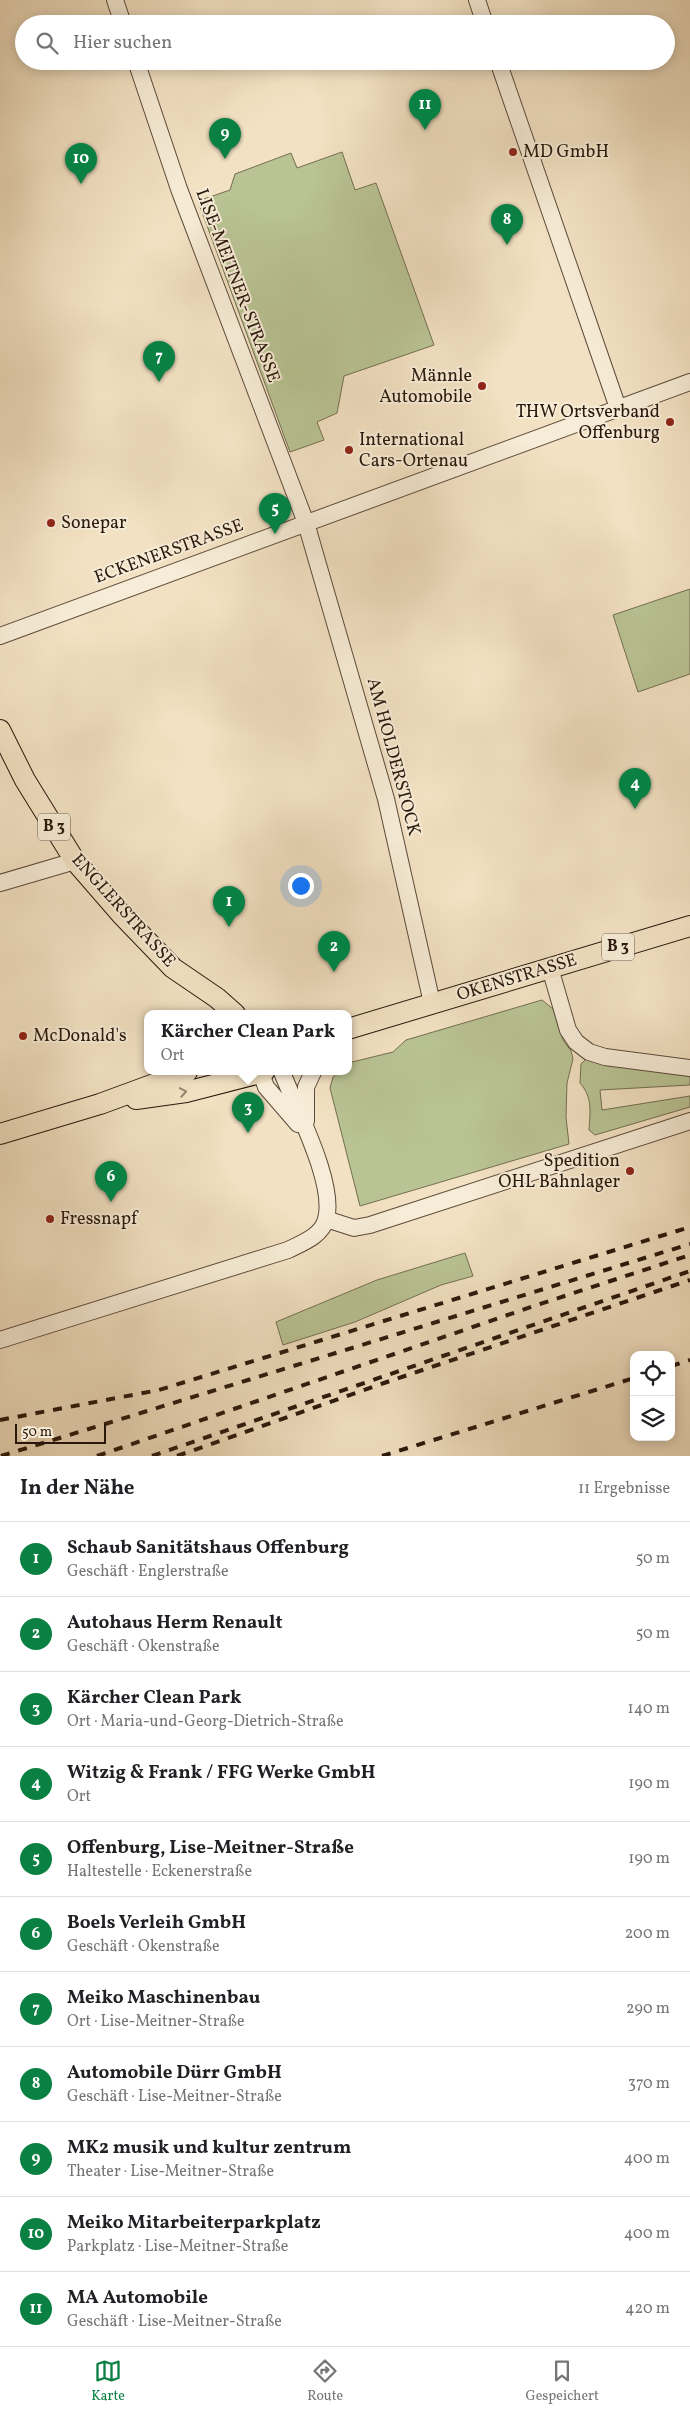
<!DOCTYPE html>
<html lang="de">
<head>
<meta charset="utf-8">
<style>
  body { margin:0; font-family:Vollkorn,serif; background:#f2f2f2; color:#202124 }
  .controls { position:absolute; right:15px; bottom:15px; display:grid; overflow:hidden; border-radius:10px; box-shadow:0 2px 12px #0003 }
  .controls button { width:45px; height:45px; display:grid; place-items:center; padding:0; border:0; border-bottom:1px solid #e0e0e0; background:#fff; color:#202124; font:25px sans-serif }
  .scale { position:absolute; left:15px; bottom:12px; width:91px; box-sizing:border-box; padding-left:5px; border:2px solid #2a180c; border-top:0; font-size:14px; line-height:18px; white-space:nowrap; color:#2a180c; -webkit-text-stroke:4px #f7ecd7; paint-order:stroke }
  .you { position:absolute; left:300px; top:885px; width:18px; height:18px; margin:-12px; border:4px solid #fff; border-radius:50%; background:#1a73e8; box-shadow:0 0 0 8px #1a73e833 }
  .badge { display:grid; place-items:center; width:32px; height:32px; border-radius:50%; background:#0b8043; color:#fff; font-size:16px; font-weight:700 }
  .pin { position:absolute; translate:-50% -41px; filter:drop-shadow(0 1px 2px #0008) }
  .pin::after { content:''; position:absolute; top:26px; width:18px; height:15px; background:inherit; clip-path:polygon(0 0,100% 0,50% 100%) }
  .popup { position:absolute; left:144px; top:1010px; width:208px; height:65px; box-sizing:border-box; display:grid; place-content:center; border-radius:10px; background:#fff; filter:drop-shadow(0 1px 4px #0005); font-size:16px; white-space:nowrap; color:#757577 }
  .popup b { font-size:19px; color:#202124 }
  .popup::after { content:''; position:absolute; left:50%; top:100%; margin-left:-10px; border:10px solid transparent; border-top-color:#fff }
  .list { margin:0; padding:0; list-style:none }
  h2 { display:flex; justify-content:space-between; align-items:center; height:65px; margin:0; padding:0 20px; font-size:21px }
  h2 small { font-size:16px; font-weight:400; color:#757577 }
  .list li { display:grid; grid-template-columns:32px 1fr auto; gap:15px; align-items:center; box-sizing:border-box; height:75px; padding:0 20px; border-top:1px solid #e0e0e0 }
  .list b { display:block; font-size:19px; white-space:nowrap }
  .list p { margin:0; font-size:16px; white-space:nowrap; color:#757577 }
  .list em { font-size:16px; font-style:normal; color:#757577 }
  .icon { flex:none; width:28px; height:28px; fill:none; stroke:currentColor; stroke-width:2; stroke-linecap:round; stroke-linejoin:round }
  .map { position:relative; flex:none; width:690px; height:1456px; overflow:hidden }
  .search { position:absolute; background:#fff; box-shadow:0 2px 12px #0003; left:15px; right:15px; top:15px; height:55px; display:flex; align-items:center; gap:12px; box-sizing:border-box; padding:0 18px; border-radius:28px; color:#757577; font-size:19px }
  .sheet { height:890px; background:#fff }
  nav { display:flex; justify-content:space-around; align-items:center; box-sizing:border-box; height:70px; border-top:1px solid #e0e0e0; background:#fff; font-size:14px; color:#757577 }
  nav a { display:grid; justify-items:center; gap:2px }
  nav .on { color:#0b8043 }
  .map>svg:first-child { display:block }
  .green { fill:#b9c394; stroke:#726e50 }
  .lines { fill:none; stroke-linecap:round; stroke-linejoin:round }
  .minor-casing { stroke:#5c4a3a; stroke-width:18 }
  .major-casing { stroke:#2a180c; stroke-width:22 }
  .minor { stroke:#f7ecd7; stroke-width:16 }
  .major { stroke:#f2e1c2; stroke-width:20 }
  .rail { stroke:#2a180c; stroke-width:4; stroke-dasharray:9 9; stroke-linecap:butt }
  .oneway { stroke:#988770 }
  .poi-dot { fill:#8f2418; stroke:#f7ecd7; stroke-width:2 }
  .labels { text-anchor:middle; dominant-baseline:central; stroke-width:4; stroke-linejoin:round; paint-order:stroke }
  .shield { fill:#f7ecd7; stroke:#685849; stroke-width:1 }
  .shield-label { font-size:16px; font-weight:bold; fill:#2a180c }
  .poi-label { font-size:18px; fill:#2a180c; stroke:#f7ecd7; text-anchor:start }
  .street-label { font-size:18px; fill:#2a180c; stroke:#f7ecd7 }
</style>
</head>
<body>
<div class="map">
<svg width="690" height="1456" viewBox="0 0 690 1456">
  <rect width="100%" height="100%" fill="#f2e1c2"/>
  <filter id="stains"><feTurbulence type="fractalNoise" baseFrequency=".004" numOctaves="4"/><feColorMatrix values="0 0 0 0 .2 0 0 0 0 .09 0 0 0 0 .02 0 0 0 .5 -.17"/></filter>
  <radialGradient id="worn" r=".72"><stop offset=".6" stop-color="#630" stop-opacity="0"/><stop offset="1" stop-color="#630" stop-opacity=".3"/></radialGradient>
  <path class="green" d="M342 152 355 190 376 183 434 345 344 376 337 413 317 422 324 440 290 452 198 201 230 190 235 174 291 153 297 168Z
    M690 589V674L638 692 613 615Z
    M542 1000 553 1009 563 1040 571 1051 573 1059 567 1083 566 1117 569 1144 360 1206 330 1088 333 1077 338 1072H348V1063L393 1052 406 1040Z
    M586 1059 690 1072V1085L600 1090 602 1110 690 1096V1107L595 1135 589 1130C590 1112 593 1098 580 1083L581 1064Z
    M465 1253 473 1276 441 1285 355 1322 283 1345 276 1322 377 1280Z"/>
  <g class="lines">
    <defs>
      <path id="minor" d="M115 0 123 24
        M477 0 485 24
        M136 61 179 189 306 523 386 799 432 1003
        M498 61 618 408
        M0 636 690 382
        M0 883 75 861
        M550 968 568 1030 576 1042 589 1052 605 1057 690 1068
        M261 1073 266 1087 298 1124
        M306 1121V1087L313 1072
        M326 1219 354 1228 370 1225 690 1121
        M0 1340 288 1250C302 1243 322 1236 326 1219 336 1183 295 1107 282 1072"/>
      <path id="major" d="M0 730 25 780 75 861 121 914 173 968 217 998 235 1014
        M348 1029 690 926
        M136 1099 186 1092 264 1072
        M0 1134 100 1104 187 1072"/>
    </defs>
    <use href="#minor" class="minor-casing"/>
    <use href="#major" class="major-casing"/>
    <use href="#minor" class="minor"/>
    <use href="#major" class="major"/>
    <path class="rail" d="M671 1366 690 1360
      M0 1420 159 1390 690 1227
      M1 1456 690 1244
      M97 1456 534 1306 690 1255
      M152 1456 690 1271
      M177 1456 384 1383 690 1280
      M382 1456 634 1378"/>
  </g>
  <defs><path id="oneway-chevron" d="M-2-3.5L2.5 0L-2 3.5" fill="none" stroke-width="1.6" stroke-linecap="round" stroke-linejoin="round" transform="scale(1.25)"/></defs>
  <use class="oneway" href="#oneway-chevron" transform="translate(183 1092) rotate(-10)"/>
  <g class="poi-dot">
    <circle cx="513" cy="152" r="5"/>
    <circle cx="482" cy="386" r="5"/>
    <circle cx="670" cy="422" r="5"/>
    <circle cx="349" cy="450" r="5"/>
    <circle cx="51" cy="523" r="5"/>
    <circle cx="23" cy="1036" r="5"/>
    <circle cx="630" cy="1171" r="5"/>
    <circle cx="50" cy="1219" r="5"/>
  </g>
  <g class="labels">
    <g class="shield">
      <rect x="38" y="813.5" width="32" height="27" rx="4"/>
      <rect x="602" y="933.5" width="32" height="27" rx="4"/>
    </g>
    <g class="shield-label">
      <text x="54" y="827">B 3</text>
      <text x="618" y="947">B 3</text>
    </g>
    <g class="poi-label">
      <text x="523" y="152">MD GmbH</text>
      <text x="472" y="376" text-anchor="end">Männle<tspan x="472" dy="21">Automobile</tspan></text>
      <text x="660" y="412" text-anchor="end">THW Ortsverband<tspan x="660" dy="21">Offenburg</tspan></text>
      <text x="359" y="440">International<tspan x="359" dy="21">Cars-Ortenau</tspan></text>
      <text x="61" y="523">Sonepar</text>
      <text x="33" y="1036">McDonald's</text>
      <text x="620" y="1161" text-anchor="end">Spedition<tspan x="620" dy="21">OHL Bahnlager</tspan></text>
      <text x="60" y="1219">Fressnapf</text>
    </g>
    <g class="street-label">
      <text transform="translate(237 286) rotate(69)">LISE-MEITNER-STRASSE</text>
      <text transform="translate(169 552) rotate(-20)">ECKENERSTRASSE</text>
      <text transform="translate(393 757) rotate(75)">AM HOLDERSTOCK</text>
      <text transform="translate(123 911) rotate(48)">ENGLERSTRASSE</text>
      <text transform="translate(517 978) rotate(-17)">OKENSTRASSE</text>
    </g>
  </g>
  <rect width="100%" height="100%" filter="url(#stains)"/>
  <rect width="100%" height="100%" fill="url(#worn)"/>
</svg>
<div class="controls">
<button><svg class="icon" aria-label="locate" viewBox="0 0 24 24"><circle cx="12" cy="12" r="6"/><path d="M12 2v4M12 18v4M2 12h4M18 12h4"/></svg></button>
<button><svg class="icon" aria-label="layers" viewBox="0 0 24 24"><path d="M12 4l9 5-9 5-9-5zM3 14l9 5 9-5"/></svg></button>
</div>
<div class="scale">50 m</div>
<div class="you"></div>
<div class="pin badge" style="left:229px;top:927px">1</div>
<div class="pin badge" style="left:334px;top:972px">2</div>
<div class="pin badge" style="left:248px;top:1133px">3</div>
<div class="popup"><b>Kärcher Clean Park</b>Ort</div>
<div class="pin badge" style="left:635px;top:809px">4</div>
<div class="pin badge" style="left:275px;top:534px">5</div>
<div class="pin badge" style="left:111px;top:1202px">6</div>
<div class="pin badge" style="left:159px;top:382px">7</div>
<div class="pin badge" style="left:507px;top:245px">8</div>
<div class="pin badge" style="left:225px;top:159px">9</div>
<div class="pin badge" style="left:81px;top:184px">10</div>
<div class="pin badge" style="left:425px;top:130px">11</div>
<div class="search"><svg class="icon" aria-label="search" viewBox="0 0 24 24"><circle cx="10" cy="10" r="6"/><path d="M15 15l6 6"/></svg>Hier suchen</div>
</div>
<section class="sheet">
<h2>In der Nähe<small>11 Ergebnisse</small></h2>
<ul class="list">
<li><span class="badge">1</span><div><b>Schaub Sanitätshaus Offenburg</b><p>Geschäft · Englerstraße</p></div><em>50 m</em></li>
<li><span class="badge">2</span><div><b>Autohaus Herm Renault</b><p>Geschäft · Okenstraße</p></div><em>50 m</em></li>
<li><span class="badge">3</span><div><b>Kärcher Clean Park</b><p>Ort · Maria-und-Georg-Dietrich-Straße</p></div><em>140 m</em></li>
<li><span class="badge">4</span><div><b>Witzig &amp; Frank / FFG Werke GmbH</b><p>Ort</p></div><em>190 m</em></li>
<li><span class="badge">5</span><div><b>Offenburg, Lise-Meitner-Straße</b><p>Haltestelle · Eckenerstraße</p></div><em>190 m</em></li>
<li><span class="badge">6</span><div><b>Boels Verleih GmbH</b><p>Geschäft · Okenstraße</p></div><em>200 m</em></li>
<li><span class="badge">7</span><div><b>Meiko Maschinenbau</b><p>Ort · Lise-Meitner-Straße</p></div><em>290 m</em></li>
<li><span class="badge">8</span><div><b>Automobile Dürr GmbH</b><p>Geschäft · Lise-Meitner-Straße</p></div><em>370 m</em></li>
<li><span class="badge">9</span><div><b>MK2 musik und kultur zentrum</b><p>Theater · Lise-Meitner-Straße</p></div><em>400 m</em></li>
<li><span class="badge">10</span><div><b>Meiko Mitarbeiterparkplatz</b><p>Parkplatz · Lise-Meitner-Straße</p></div><em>400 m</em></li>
<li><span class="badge">11</span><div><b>MA Automobile</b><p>Geschäft · Lise-Meitner-Straße</p></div><em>420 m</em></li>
</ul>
</section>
<nav>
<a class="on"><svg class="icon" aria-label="map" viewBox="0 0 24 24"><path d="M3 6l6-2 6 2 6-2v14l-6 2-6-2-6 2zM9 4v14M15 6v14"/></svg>Karte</a>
<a><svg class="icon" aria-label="directions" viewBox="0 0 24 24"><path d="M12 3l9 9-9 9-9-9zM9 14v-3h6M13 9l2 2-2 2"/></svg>Route</a>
<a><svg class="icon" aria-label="saved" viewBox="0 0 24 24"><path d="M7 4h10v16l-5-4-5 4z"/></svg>Gespeichert</a>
</nav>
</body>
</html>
